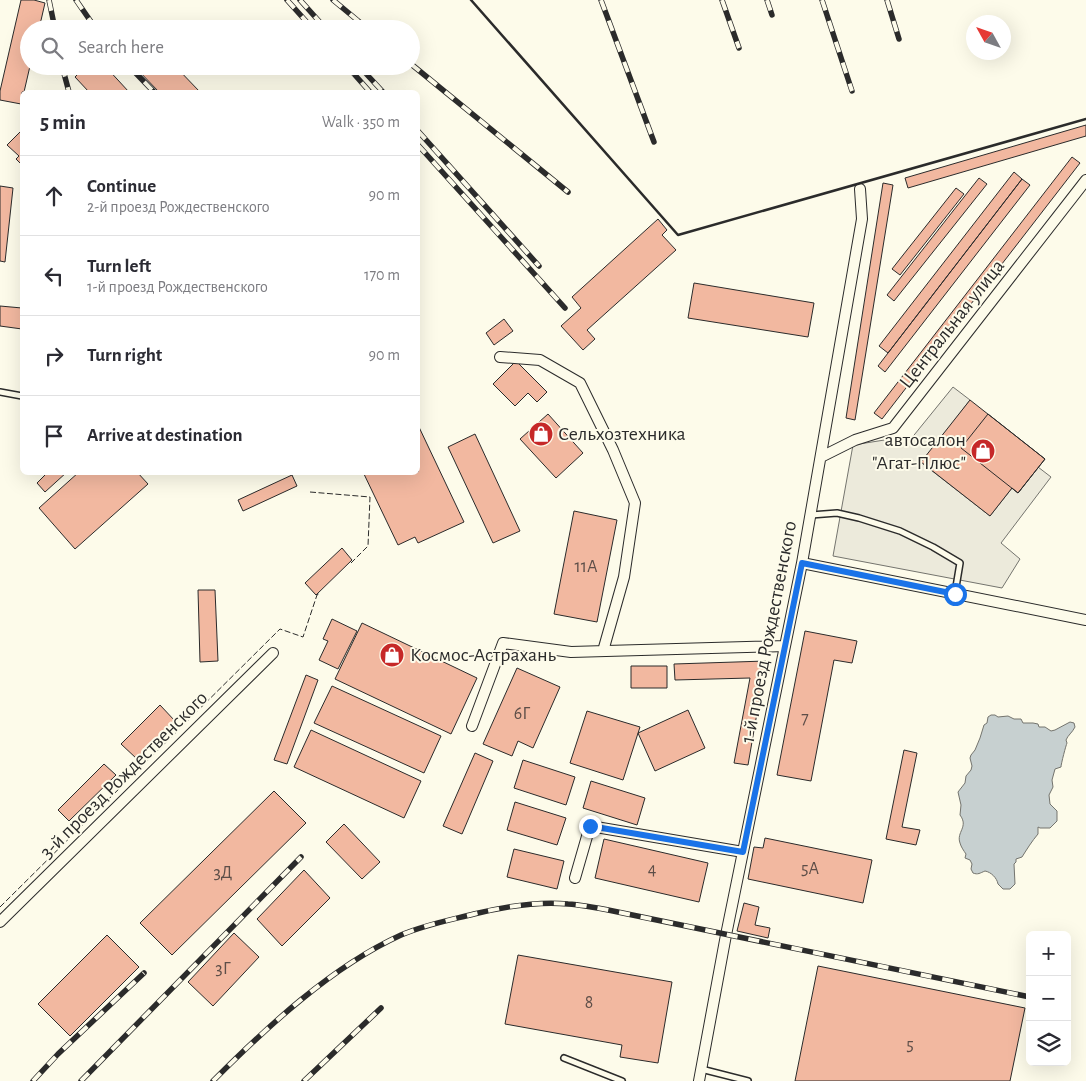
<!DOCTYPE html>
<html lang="en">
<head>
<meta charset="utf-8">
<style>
  body { margin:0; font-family:"Alegreya Sans",sans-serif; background:#f7f7f7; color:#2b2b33 }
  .controls { position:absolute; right:15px; bottom:15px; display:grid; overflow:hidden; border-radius:8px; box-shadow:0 5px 20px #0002 }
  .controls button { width:45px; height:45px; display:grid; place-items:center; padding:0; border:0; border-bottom:1px solid #e1e1e2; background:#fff; color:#2b2b33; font:25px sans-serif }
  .compass { position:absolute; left:966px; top:15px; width:45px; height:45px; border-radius:50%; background:#fff; box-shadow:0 5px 20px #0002; rotate:310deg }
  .stop { position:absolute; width:15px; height:15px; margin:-11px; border:4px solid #1a73e8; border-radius:50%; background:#fff }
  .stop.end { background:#1a73e8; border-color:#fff; box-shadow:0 1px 5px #0008 }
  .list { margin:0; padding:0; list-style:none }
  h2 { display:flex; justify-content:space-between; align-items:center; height:65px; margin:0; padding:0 20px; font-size:21px }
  h2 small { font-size:16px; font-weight:400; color:#7c7c81 }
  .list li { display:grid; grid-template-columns:32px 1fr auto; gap:15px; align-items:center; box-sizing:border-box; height:80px; padding:0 20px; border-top:1px solid #e1e1e2 }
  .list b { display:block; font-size:19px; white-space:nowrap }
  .list p { margin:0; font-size:16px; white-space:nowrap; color:#7c7c81 }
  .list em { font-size:16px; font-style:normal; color:#7c7c81 }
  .icon { flex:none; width:28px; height:28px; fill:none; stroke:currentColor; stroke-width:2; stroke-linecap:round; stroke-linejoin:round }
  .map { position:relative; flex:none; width:1086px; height:1081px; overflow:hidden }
  .search { position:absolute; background:#fff; box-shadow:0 5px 20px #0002; left:20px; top:20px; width:400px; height:55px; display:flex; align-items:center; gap:12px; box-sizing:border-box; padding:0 18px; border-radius:28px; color:#7c7c81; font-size:19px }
  .panel { position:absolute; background:#fff; box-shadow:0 5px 20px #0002; left:20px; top:90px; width:400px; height:385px; border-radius:8px }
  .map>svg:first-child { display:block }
  .parking { fill:#eceadb; stroke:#74746e }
  .water { fill:#c7d0d0; stroke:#74746e }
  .building { fill:#f2b8a0; stroke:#2b2b2b }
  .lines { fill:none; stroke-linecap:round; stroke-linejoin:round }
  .service-casing { stroke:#2b2b2b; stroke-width:8 }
  .minor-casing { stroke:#2b2b2b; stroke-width:12 }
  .service { stroke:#fdfbea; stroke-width:5 }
  .minor { stroke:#fdfbea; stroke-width:10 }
  .rail-casing { stroke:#2b2b2b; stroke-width:5.5 }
  .rail { stroke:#fdfbea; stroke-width:4; stroke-dasharray:11; stroke-linecap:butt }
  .fence { stroke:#2b2b2b; stroke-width:1; stroke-dasharray:6 2.5; stroke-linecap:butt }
  .wall { stroke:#2b2b2b; stroke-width:2.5 }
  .route { stroke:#1a73e8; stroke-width:6 }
  .labels { text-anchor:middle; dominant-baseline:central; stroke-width:4; stroke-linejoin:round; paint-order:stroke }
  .number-label { font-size:18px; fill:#5d4e48 }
  .street-label { font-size:20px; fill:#2b2b2b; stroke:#fdfbea }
  .poi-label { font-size:20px; fill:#2b2b2b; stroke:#fdfbea; text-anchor:start }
</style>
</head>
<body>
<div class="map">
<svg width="1086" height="1081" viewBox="0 0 1086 1081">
  <rect width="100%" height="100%" fill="#fdfbea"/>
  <path class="parking" d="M953 387 970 400 922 463 990 516 1012 488 1018 493 1038 467 1051 477 1001 543 1020 559 1002 588 833 556 853 445 897 438 906 445Z"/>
  <path class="water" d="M991 715H995L998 717 1008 716 1014 719H1021L1023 723H1033L1038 724 1039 727H1045L1051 731 1055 730 1070 722 1074 723 1075 727C1072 733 1068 735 1066 740L1067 743C1066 745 1061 764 1061 767L1055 769 1052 780 1053 787 1049 795 1050 804 1057 811V821L1050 828H1040L1038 827V834C1032 841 1027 849 1022 857L1016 859V862L1014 864 1015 884 1010 889H1003L998 884C997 878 991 872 985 871 980 873 978 875 973 873L971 869 972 864 970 860 965 858 966 854C964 851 961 847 960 843 956 832 969 827 960 815L961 805 958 792 965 783 966 776 971 770 972 766 970 758 971 755 975 750 980 738 984 725 987 723 988 717Z"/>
  <path class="building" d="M21 0H34L45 3 39 29H29V66H30L24 92H22L21 104 0 100V91Z
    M86 66H105L129 92H89L75 77Z
    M134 66H175L200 92H159Z
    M1086 125V136L908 188 905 178Z
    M22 130V165L16 159 19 156 7 145Z
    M1072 157 1080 163 882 419 874 413Z
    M1014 172 1022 179 888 353 879 346Z
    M979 178 987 184 894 301 887 295Z
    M1022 179 1030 185 885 372 878 366Z
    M883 183 893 185 855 420 846 418Z
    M0 186 13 188 5 262 0 261Z
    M956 188 964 194 900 275 892 269Z
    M658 219 667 230 662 235 676 250 587 330 595 339 583 350 561 326 581 308 572 297Z
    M694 283 814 303 808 337 688 318Z
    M0 306 22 308V329L0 326Z
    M504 319 513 331 494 345 486 333Z
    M516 361 547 392 537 402 528 393 515 406 493 384Z
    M970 400 1045 459 1018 493 1012 488 990 516 921 462Z
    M548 414 583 453 556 478 520 439Z
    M988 414 1045 459 1018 493 961 448Z
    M418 425 464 522 418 543 415 537 398 545 363 472H418Z
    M475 434 520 531 493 543 448 447Z
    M48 472H67L45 492 37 483Z
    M79 472H137L148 484 75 549 39 508Z
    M292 475 297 486 243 511 238 500Z
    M574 511 617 520 597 622 554 614Z
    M342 548 352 560 316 595 305 583Z
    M198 590H215L218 661 200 662Z
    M332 619 357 631 338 669 319 660 328 641 323 639Z
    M362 623 477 678 451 734 335 679Z
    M805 631 857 641 852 663 834 660 811 781 777 775Z
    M766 661 748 765 734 763 750 678 675 680 674 664Z
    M631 666H667V688H631Z
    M517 668 560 687 533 748 518 741 512 756 483 744Z
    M306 675 318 680 287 764 274 760Z
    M332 686 441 736 424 773 314 723Z
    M160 705 175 721 137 759 121 744Z
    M688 710 705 748 655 771 638 733Z
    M587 711 640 727 623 780 570 763Z
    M311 730 421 781 404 818 294 767Z
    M904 750 917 753 902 827 920 830 916 845 886 839Z
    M475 753 493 761 462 834 443 826Z
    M523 760 575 777 566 805 514 788Z
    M104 764 116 775 69 821 58 810Z
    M591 781 645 798 637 825 583 808Z
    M274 791 306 823 172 955 140 923Z
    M515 802 566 818 557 845 507 830Z
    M344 824 380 862 362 879 326 842Z
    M765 838 872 860 863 903 748 879 754 847 763 848Z
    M604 839 708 863 699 902 595 878Z
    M514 849 564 861 557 889 507 877Z
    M304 870 330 898 282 946 257 919Z
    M744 903 759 907 755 925 770 928 768 938 737 931Z
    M234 933 259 957 213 1006 188 982Z
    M107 935 139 967 70 1036 38 1004Z
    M518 955 672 982 658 1063 620 1057 622 1045 505 1024Z
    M818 966 1025 1008 1010 1081H795Z"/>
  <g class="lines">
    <defs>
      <path id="service" d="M0 392 22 396
        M811 515 837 513 859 518 900 531 933 547 960 563 955 593
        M564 1058 622 1081
        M701 1069 748 1081"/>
      <path id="minor" d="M500 357 540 360 580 383 613 450 635 503 624 577 603 651
        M821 457 855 440 893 428 1086 180
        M802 563 1086 620
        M472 726 503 643 571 652 785 646
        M575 878 590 826 743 852
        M0 922 273 653
        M699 1081 726 935 802 563 862 219 860 189"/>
    </defs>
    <use href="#service" class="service-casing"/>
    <use href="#minor" class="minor-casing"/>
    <use href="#service" class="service"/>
    <use href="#minor" class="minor"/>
    <defs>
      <path id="rail" d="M49 0 55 29
        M76 0 96 29
        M287 0 313 29
        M300 0 326 29
        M333 0 368 29
        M601 0 654 142
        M722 0 739 48
        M767 0 772 15
        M822 0 852 91
        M887 0 899 39
        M411 64 568 192
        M62 66 69 92
        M129 66 154 92
        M347 66 370 92
        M359 66 383 92
        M418 131 539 266
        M418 145 565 308
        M33 1081 58 1054 144 973
        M81 1081 301 857
        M213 1081C267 1027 331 967 401 935 424 925 450 920 474 914 503 907 539 901 568 904 583 905 598 908 613 911L1030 997
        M304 1081 381 1008"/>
    </defs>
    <use href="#rail" class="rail-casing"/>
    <use href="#rail" class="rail"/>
    <path class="fence" d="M310 492 370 497 368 546 351 563
      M0 907 280 629 303 637 317 595 320 593"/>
    <path class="wall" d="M471 0 678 235 1086 119"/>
  </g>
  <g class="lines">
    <path class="route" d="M590 826 743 852 802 563 955 594"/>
  </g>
  <defs>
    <symbol id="shop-disc" viewBox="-11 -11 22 22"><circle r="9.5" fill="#c62828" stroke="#fdfbea"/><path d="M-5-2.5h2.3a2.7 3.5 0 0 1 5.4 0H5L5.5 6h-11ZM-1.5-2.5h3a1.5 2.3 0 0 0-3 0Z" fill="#fff"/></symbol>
  </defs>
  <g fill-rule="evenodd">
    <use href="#shop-disc" x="527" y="420" width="28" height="28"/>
    <use href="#shop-disc" x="969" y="437" width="28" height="28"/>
    <use href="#shop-disc" x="378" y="641" width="28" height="28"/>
  </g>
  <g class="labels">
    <g class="number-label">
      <text x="586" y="567">11А</text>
      <text x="522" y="714">6Г</text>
      <text x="805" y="719">7</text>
      <text x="810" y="869">5А</text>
      <text x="652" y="870">4</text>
      <text x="223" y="873">3Д</text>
      <text x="223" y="969">3Г</text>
      <text x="589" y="1003">8</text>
      <text x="910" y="1045">5</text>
    </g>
    <g class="street-label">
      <text transform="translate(952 324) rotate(-52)">Центральная улица</text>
      <text transform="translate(769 632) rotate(-79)">1-й проезд Рождественского</text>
      <text transform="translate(124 775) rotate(-45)">3-й проезд Рождественского</text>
    </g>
    <g class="poi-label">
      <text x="558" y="434">Сельхозтехника</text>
      <text x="966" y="440" text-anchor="end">автосалон<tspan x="966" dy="23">"Агат-Плюс"</tspan></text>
      <text x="410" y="655">Космос-Астрахань</text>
    </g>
  </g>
</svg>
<div class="controls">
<button>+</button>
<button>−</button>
<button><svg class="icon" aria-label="layers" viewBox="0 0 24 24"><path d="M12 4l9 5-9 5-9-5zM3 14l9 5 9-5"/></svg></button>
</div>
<svg class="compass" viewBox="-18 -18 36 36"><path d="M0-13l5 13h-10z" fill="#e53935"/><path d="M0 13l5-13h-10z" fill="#7c7c81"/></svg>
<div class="stop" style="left:955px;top:594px"></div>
<div class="stop end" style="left:590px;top:826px"></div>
<div class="search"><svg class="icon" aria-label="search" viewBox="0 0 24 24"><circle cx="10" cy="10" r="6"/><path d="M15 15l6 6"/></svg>Search here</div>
<section class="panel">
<h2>5 min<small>Walk · 350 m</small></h2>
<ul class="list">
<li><svg class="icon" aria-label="ahead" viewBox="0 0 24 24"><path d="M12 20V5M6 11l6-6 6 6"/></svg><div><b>Continue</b><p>2-й проезд Рождественского</p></div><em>90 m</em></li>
<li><svg class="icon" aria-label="left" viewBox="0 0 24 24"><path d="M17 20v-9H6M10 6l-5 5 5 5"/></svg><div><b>Turn left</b><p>1-й проезд Рождественского</p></div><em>170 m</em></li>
<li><svg class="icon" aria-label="right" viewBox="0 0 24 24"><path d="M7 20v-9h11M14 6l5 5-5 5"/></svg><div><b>Turn right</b></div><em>90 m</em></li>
<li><svg class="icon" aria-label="arrive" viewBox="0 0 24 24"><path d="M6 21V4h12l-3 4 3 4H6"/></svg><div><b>Arrive at destination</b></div></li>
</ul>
</section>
</div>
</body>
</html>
